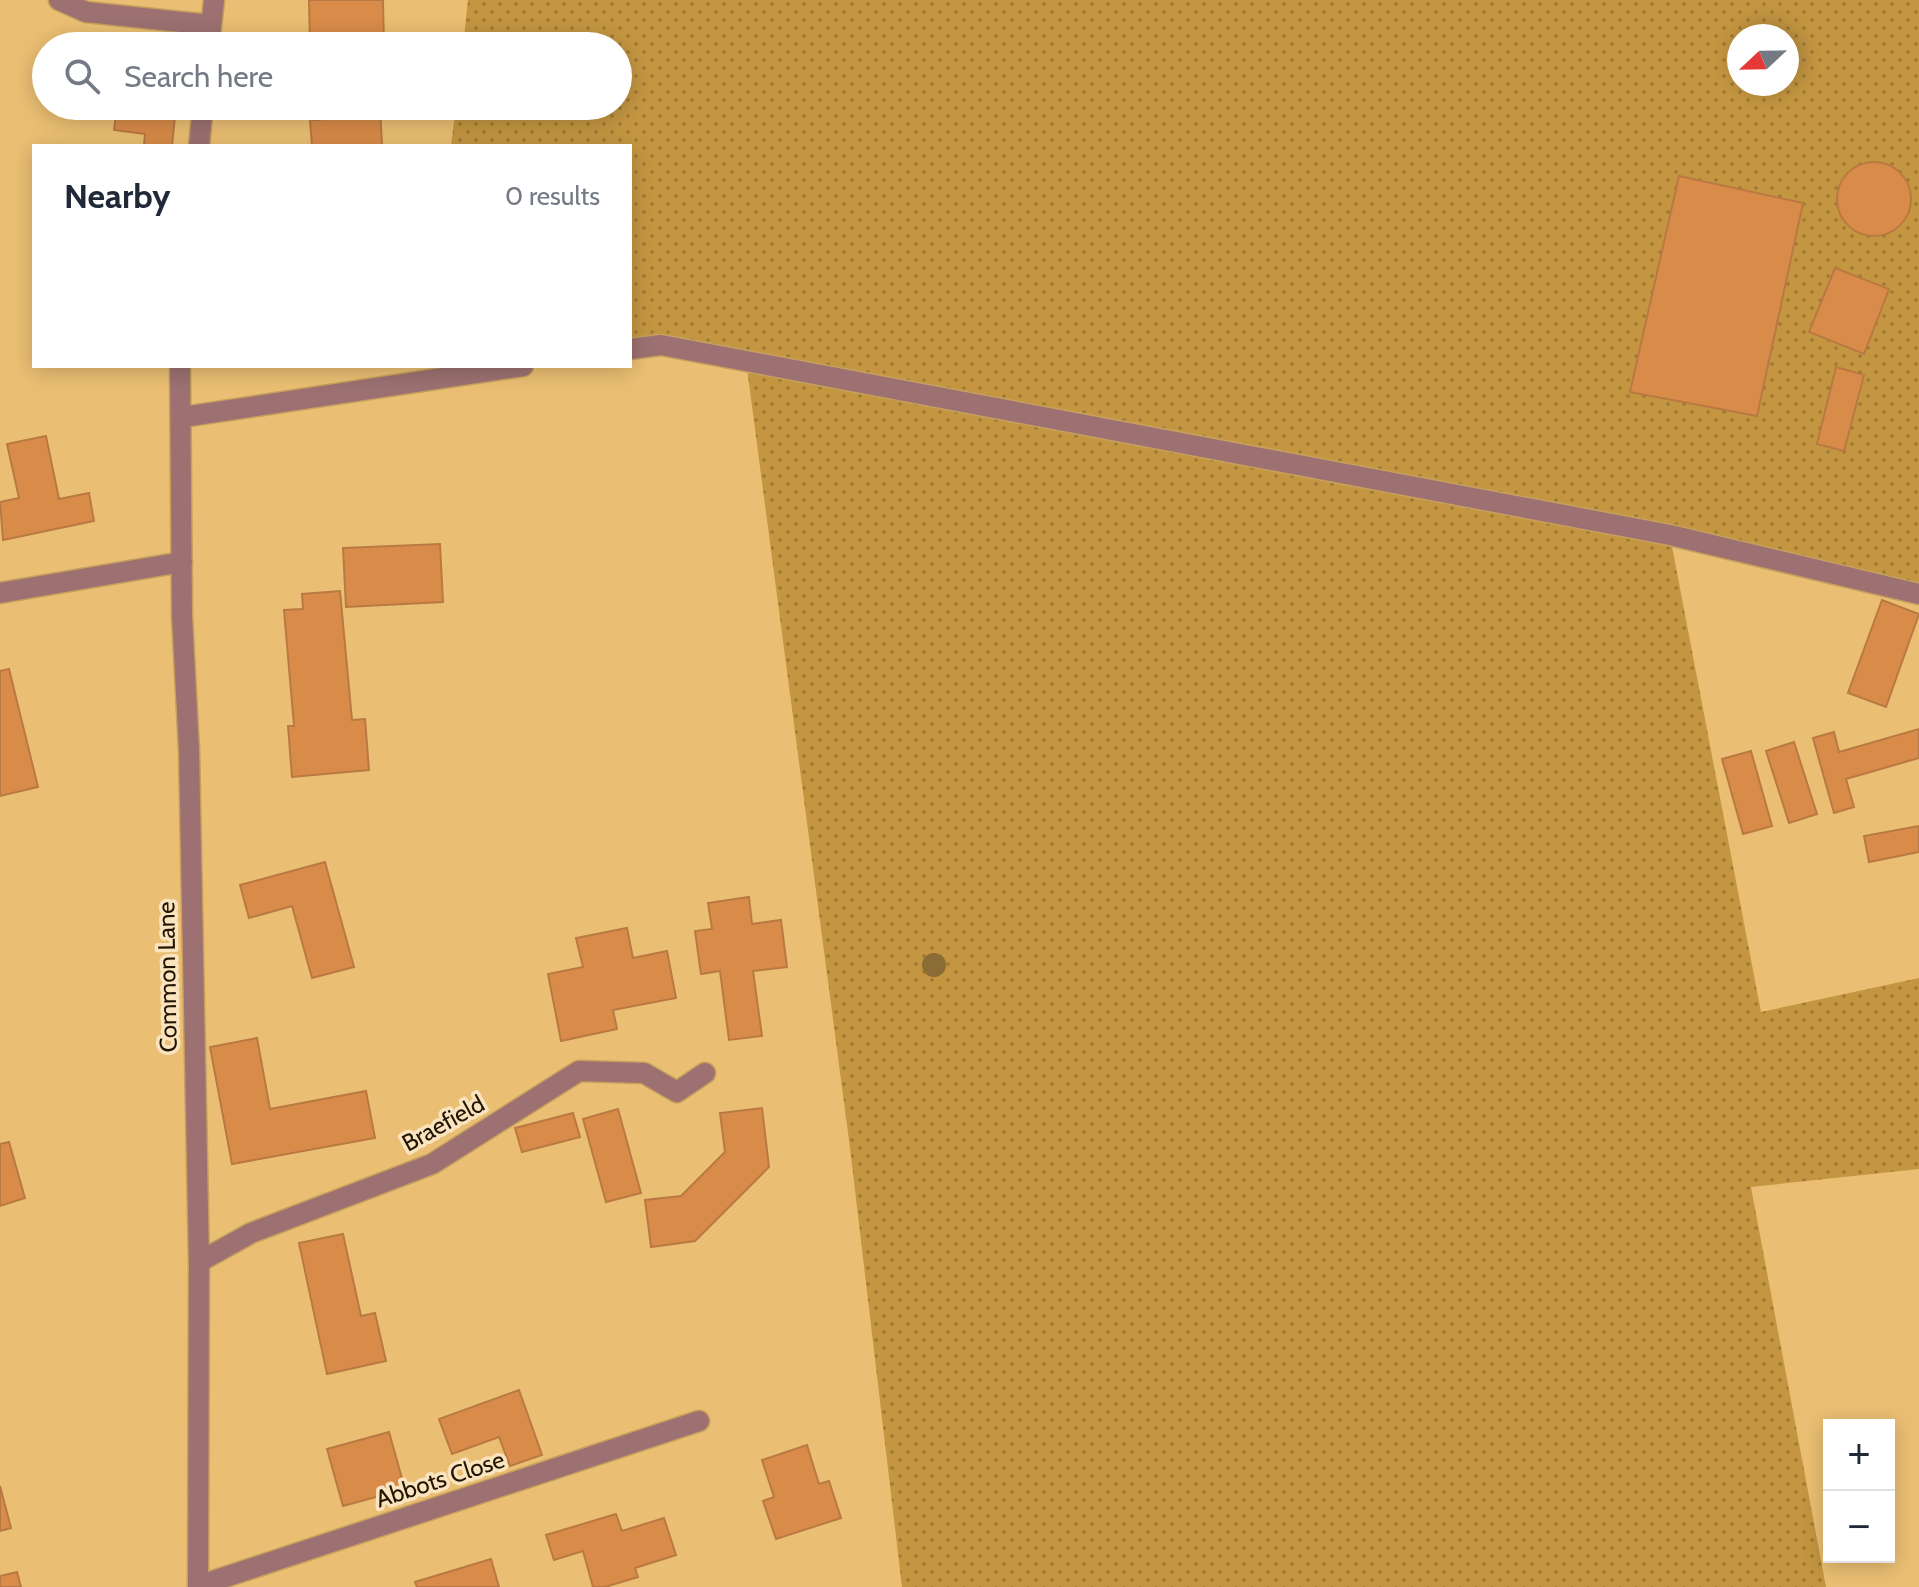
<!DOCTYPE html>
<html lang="en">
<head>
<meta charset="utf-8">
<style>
  body { margin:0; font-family:Cabin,sans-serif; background:#f6f6f7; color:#1f2937 }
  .controls { position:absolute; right:24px; bottom:24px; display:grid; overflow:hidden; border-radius:0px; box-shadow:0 4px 20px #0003 }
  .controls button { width:72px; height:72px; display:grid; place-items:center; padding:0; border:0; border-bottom:2px solid #e0e1e3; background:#fff; color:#1f2937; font:40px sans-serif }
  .compass { position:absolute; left:1727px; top:24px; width:72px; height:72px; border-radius:50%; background:#fff; box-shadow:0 4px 20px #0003; rotate:248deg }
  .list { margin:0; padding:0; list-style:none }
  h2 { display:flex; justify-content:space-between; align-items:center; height:104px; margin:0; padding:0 32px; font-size:34px }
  h2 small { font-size:26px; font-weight:400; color:#747a83 }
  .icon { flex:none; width:44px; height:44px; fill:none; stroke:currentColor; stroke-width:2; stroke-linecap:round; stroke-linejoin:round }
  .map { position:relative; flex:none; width:1919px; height:1587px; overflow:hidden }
  .search { position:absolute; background:#fff; box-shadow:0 4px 20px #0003; left:32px; top:32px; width:600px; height:88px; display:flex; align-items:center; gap:20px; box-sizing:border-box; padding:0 28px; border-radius:44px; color:#747a83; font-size:30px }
  .panel { position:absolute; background:#fff; box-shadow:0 4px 20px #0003; left:32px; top:144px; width:600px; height:224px; border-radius:0px }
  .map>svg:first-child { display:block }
  .grass { fill:url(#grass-dots); fill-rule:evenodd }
  .building { fill:#d98c49; stroke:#b97942; stroke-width:2 }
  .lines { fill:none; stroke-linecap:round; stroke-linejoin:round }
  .minor-casing { stroke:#c7a05e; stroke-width:23 }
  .minor { stroke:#9d7171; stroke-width:20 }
  .tree { fill:#8b6c34 }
  .labels { text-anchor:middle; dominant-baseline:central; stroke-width:7; stroke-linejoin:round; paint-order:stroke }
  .street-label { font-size:24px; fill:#221500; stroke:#fae4c0 }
</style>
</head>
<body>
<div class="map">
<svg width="1919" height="1587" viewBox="0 0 1919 1587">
  <defs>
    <pattern id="grass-dots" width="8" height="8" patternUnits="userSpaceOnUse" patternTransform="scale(2)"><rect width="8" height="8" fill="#c49641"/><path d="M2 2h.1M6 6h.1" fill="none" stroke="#9f7934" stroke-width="1.8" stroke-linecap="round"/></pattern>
  </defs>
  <rect width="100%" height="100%" fill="#ebbf73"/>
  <path class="grass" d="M468 0H1919V594L1670 536 1761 1012 1919 978V1169L1751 1187 1826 1587H902L850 1148 746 361 630 341V146H451L456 106H618V46H463ZM1739 36H1787V84H1739Z"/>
  <path class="building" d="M309 0H383L384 46H310Z
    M118 39 190 42V46H118Z
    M117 106H176L172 146H144L145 134 114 130Z
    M342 106H380L382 146H312L310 120 343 118Z
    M1837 199a37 37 0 1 1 74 0a37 37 0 1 1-74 0Z
    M1679 176 1803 203 1757 416 1630 392Z
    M1835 268 1889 289 1864 354 1809 332Z
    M1836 367 1864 375 1844 451 1817 444Z
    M46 436 59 499 89 493 94 521 3 540 0 502 19 498 7 444Z
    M440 544 443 602 346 607 343 548Z
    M340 591 352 720 365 719 369 770 292 777 288 726H294L284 610 303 609 302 594Z
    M1882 600 1919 614 1886 707 1848 693Z
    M9 669 38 787 0 796V671Z
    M1919 729V758L1846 779 1854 807 1834 813 1813 738 1834 732 1839 752Z
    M1794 742 1817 814 1789 823 1766 751Z
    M1751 751 1772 826 1743 834 1722 759Z
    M1919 826V852L1869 862 1864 836Z
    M325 862 354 967 312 978 292 906 249 918 240 885Z
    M749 897 752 924 781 920 787 967 753 971 762 1036 729 1040 720 971 701 974 695 931 712 929 708 903Z
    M627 928 633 958 667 951 676 998 613 1010 617 1029 561 1041 548 974 583 967 576 938Z
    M257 1038 270 1109 366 1091 375 1138 232 1164 210 1047Z
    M762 1108 769 1167 695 1241 651 1247 645 1200 681 1196 725 1152 720 1113Z
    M618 1109 641 1193 606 1202 583 1119Z
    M573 1113 580 1137 522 1152 515 1128Z
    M9 1142 25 1198 0 1206V1144Z
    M343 1234 361 1316 375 1313 386 1361 327 1374 299 1243Z
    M519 1390 542 1455 510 1466 499 1437 452 1454 439 1419Z
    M389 1432 405 1489 343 1506 327 1449Z
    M807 1445 819 1484 829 1481 841 1518 776 1539 763 1501 774 1497 762 1460Z
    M0 1486 11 1528 0 1531Z
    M616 1514 622 1531 664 1518 676 1555 635 1568 638 1577 605 1587H593L583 1551 554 1560 546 1535Z
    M491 1559 499 1587H417L415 1582Z
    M17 1572 21 1587H0V1576Z"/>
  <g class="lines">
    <defs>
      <path id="minor" d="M59 0 86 12 211 25
        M209 46 214 0
        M199 146 203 106
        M630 349 661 345 1670 535 1919 594
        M180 366 182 616 189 750 199 1262 198 1587
        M183 417 523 366
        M0 593 182 562
        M199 1262 251 1233 432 1164 579 1071 644 1073 677 1092 705 1073
        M198 1586 699 1421"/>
    </defs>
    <use href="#minor" class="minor-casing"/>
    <use href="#minor" class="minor"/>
  </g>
  <circle class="tree" cx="934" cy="965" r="12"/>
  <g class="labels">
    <g class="street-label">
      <text transform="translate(167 977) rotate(-91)">Common Lane</text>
      <text transform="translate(443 1123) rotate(-29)">Braefield</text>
      <text transform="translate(440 1479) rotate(-18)">Abbots Close</text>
    </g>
  </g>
</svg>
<div class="controls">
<button>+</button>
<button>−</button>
</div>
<svg class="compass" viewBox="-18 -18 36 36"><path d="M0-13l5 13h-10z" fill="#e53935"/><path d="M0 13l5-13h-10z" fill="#747a83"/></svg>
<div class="search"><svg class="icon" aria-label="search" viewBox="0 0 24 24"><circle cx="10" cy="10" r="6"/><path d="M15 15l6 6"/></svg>Search here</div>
<section class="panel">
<h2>Nearby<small>0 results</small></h2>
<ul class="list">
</ul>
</section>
</div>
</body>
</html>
